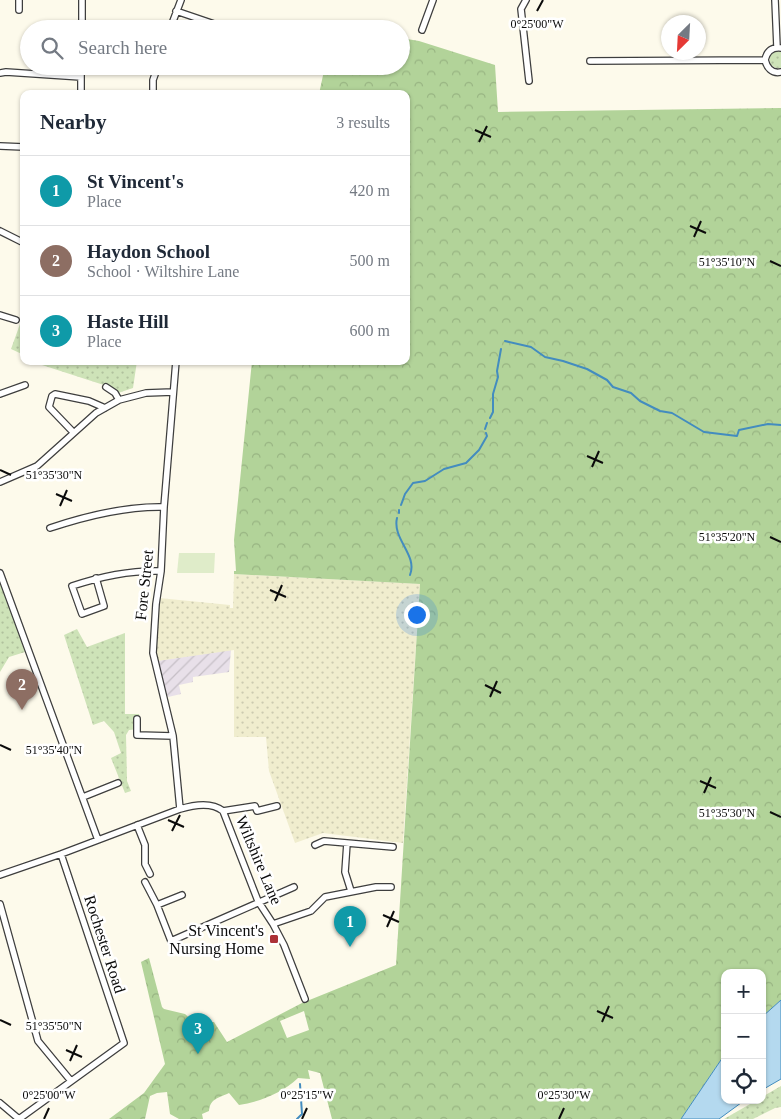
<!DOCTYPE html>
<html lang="en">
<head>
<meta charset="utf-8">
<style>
  body { margin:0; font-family:Georgia,serif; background:#f2f2f3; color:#1f2937 }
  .controls { position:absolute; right:15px; bottom:15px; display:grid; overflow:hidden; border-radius:10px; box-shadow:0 1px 4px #0004 }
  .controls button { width:45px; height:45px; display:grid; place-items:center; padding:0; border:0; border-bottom:1px solid #e0e1e3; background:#fff; color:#1f2937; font:25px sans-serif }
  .compass { position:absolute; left:661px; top:15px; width:45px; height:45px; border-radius:50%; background:#fff; box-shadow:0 1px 4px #0004; rotate:204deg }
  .you { position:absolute; left:416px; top:614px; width:18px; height:18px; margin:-12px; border:4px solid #fff; border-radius:50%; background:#1a73e8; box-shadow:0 0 0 8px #1a73e833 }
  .badge { display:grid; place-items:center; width:32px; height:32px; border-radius:50%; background:#1a73e8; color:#fff; font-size:16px; font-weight:700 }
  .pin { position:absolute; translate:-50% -41px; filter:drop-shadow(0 1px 2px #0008) }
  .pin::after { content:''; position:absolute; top:26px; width:18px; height:15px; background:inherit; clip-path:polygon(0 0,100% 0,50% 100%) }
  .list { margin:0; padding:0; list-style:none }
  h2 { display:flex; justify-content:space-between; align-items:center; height:65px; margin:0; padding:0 20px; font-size:21px }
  h2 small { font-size:16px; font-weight:400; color:#747a83 }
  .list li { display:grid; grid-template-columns:32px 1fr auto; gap:15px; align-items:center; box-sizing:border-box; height:70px; padding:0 20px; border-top:1px solid #e0e1e3 }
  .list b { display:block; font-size:19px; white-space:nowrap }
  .list p { margin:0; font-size:16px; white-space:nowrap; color:#747a83 }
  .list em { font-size:16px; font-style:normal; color:#747a83 }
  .icon { flex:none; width:28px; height:28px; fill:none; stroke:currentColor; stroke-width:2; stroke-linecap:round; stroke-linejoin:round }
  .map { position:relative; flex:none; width:781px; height:1119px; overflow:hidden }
  .search { position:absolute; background:#fff; box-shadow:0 1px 4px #0004; left:20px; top:20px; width:390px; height:55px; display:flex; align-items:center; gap:12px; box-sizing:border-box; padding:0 18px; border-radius:28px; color:#747a83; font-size:19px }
  .panel { position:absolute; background:#fff; box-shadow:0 1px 4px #0004; left:20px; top:90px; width:390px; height:275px; border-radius:10px }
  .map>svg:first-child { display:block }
  .industrial { fill:url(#industrial-furrows) }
  .farmland { fill:url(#farmland-dots) }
  .green { fill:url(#green-dots) }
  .forest { fill:url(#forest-crowns); fill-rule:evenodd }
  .pitch { fill:#dfecc9 }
  .water { fill:#b4d9ef; stroke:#438cbf }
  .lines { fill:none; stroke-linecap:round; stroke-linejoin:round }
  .stream { stroke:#438cbf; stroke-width:2 }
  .minor-casing { stroke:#3e3e3e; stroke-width:8 }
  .minor { stroke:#fff; stroke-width:5.5 }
  .ticks { fill:none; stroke:#0b0b0b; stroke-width:2 }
  .poi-dot { fill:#ac3136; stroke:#fff; stroke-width:2 }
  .labels { text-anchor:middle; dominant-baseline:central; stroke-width:5; stroke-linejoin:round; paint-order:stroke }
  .street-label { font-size:16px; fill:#0b0b0b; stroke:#fff }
  .poi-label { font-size:16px; fill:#0b0b0b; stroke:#fff; text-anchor:end }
  .ticks-label { font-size:12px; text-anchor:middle; fill:#0b0b0b; stroke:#fff; stroke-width:5; stroke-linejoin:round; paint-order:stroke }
</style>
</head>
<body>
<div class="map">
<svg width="781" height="1119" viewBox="0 0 781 1119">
  <defs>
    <pattern id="industrial-furrows" width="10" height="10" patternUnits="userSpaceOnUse" patternTransform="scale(1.25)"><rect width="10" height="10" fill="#e8e0e9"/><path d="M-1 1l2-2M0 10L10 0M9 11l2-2" fill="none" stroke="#c6bfc6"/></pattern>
    <pattern id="farmland-dots" width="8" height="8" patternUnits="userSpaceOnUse" patternTransform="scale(1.25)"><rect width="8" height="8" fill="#f0edce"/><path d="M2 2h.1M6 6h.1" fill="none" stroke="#cccab0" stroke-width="1.8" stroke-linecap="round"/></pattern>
    <pattern id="green-dots" width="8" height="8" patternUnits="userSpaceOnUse" patternTransform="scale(1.25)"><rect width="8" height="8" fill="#cee3b8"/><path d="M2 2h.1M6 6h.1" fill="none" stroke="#b0c19d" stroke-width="1.8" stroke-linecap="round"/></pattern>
    <pattern id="forest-crowns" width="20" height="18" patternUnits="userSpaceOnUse" patternTransform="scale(1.25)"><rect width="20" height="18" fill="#b2d399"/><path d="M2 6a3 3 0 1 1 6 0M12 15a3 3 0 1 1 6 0" fill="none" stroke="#98b482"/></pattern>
  </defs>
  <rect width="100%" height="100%" fill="#fdfaeb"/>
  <path class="industrial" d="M231 650 229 672 193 677V682L179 685 181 694 168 697 158 671 156 661Z"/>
  <path class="farmland" d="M234 574 420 584 403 843 323 833 295 843 269 771 266 737H234V650L157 661 155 648 159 598 230 605V608H233Z"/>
  <path class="green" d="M777 51 781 52V68H776L771 65C768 58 770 53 777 51Z
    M24 313V355L11 349Z
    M38 361H137L133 388 118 393 113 388 42 365V363Z
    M0 581 25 652 9 657 0 672Z
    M77 629 87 647 125 633V714H139L141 729 129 730 126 735 127 781 131 791 125 793 111 758 121 753 114 732 104 721 93 725 64 635Z
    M781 1086V1107L775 1108 753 1119H724L757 1100H762V1097Z"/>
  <path class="forest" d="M401 38 419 41 495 65 498 112 781 108V1000L762 1017V973H725V1054L681 1119H332L320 1073 308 1070 310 1079 298 1078C282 1093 260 1102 239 1105L229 1093C218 1098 210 1099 209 1111L202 1114 203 1119H179L170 1114 167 1092 157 1093 150 1096 145 1119H109L144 1093 165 1064 141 962 149 958 162 1007 164 1009 185 1014 194 1022H214L227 1042 302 1003 396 965 420 584 234 574V571H236L234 540 252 361H406V94H319L325 66H401ZM304 1011 309 1030 287 1038 280 1021Z"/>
  <path class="pitch" d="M179 553H215L214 573H177Z"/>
  <path class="water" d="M781 1000V1079L762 1090V1017Z
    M725 1054V1100H745L719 1119H681Z"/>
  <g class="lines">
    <path class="stream" d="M505 341 531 347 545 357 563 361 587 369 607 380 613 387 631 393 640 401 660 411 672 413 704 432 737 436 739 430 768 424 781 425
      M490 418 493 412V394L498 377 497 371 501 349
      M485 429 487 423
      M401 505 405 494 413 483 425 481 444 469 466 463 479 450 487 436 486 433
      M399 513V510
      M397 518C392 539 418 555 410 575
      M297 1119 302 1114 300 1084"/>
    <defs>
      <path id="minor" d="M19 0V10
        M526 0 521 9 529 81
        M775 0 777 47
        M176 11 229 29
        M82 29V0
        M170 29 181 0
        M422 30 433 0
        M781 48C772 47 767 51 765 60 767 68 772 74 781 72
        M590 61 765 60
        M0 73 6 72 81 77
        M81 94V66
        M153 94V80L158 66
        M0 146 24 147
        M0 231 24 243
        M0 315 16 320
        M176 361 164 507 161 571 156 604 153 653 173 736 180 809
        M106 387 115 393 119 400
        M0 394 25 385
        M73 432 49 407 52 396 55 394 89 401 105 408
        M0 482 37 466 96 413 119 400 146 393 173 392
        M50 528C86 516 125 506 164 507
        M0 573 98 840
        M96 578 104 606 82 614 72 586C102 576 130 570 161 571
        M137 719V735L173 736
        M83 797 118 783
        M223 811 255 806 257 811 277 806
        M137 825 145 845V864L150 874
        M347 843 345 872 351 891
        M315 845 324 841 393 847
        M0 875 61 854 180 809C193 805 212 802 223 811L258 901 273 924 284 945 305 999
        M145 882 157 905 171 941 294 887
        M0 904 38 1041 71 1081
        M157 905 182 895
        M273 924 311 911 325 897 376 887H391
        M0 1103 19 1119 124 1043 61 854"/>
    </defs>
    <use href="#minor" class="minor-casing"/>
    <use href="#minor" class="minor"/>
  </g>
  <path class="ticks" d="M537 11 543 0M475 130 491 137M479 142 487 126M690 226 706 233M694 237 701 221M770 261 781 266M587 456 603 463M592 467 599 451M0 470 11 475M56 494 72 501M60 506 67 490M770 537 781 542M270 590 286 597M275 601 282 585M485 685 501 693M490 697 497 681M0 745 11 750M700 781 716 788M704 793 711 777M770 812 781 817M168 820 184 827M172 831 180 815M383 915 399 922M387 927 394 911M597 1011 613 1018M0 1020 11 1025M602 1022 609 1006M66 1050 82 1057M70 1061 77 1045M44 1119 49 1108M302 1119 307 1108M559 1119 564 1108"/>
  <rect class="poi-dot" x="269" y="934" width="10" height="10" rx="2.5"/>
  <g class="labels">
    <g class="street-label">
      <text transform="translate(144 585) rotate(-84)">Fore Street</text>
      <text transform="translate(259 860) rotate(67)">Wiltshire Lane</text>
      <text transform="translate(105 944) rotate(72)">Rochester Road</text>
    </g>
    <g class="poi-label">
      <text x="264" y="930">St Vincent's<tspan x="264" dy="18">Nursing Home</tspan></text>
    </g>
  </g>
  <g class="ticks-label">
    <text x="537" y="28">0°25'00"W</text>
    <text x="727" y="266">51°35'10"N</text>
    <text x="54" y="479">51°35'30"N</text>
    <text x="727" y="541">51°35'20"N</text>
    <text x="54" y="754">51°35'40"N</text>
    <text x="727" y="817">51°35'30"N</text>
    <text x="54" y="1030">51°35'50"N</text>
    <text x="49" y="1099">0°25'00"W</text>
    <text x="307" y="1099">0°25'15"W</text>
    <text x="564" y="1099">0°25'30"W</text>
  </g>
</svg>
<div class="controls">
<button>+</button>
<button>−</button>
<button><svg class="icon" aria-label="locate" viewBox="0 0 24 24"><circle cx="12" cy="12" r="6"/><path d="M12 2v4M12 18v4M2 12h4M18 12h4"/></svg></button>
</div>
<svg class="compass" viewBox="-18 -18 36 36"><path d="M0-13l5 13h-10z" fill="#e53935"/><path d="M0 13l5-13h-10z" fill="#747a83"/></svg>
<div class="you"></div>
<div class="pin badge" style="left:350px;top:947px;background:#0f9aa8">1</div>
<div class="pin badge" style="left:22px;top:710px;background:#8d6e63">2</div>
<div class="pin badge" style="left:198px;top:1054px;background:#0f9aa8">3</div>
<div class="search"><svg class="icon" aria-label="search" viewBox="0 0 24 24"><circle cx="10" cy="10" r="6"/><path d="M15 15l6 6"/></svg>Search here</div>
<section class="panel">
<h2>Nearby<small>3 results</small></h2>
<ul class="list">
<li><span class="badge" style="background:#0f9aa8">1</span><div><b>St Vincent's</b><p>Place</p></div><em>420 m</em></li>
<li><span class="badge" style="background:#8d6e63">2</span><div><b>Haydon School</b><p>School · Wiltshire Lane</p></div><em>500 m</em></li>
<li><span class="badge" style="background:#0f9aa8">3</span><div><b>Haste Hill</b><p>Place</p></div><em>600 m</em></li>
</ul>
</section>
</div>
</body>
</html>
